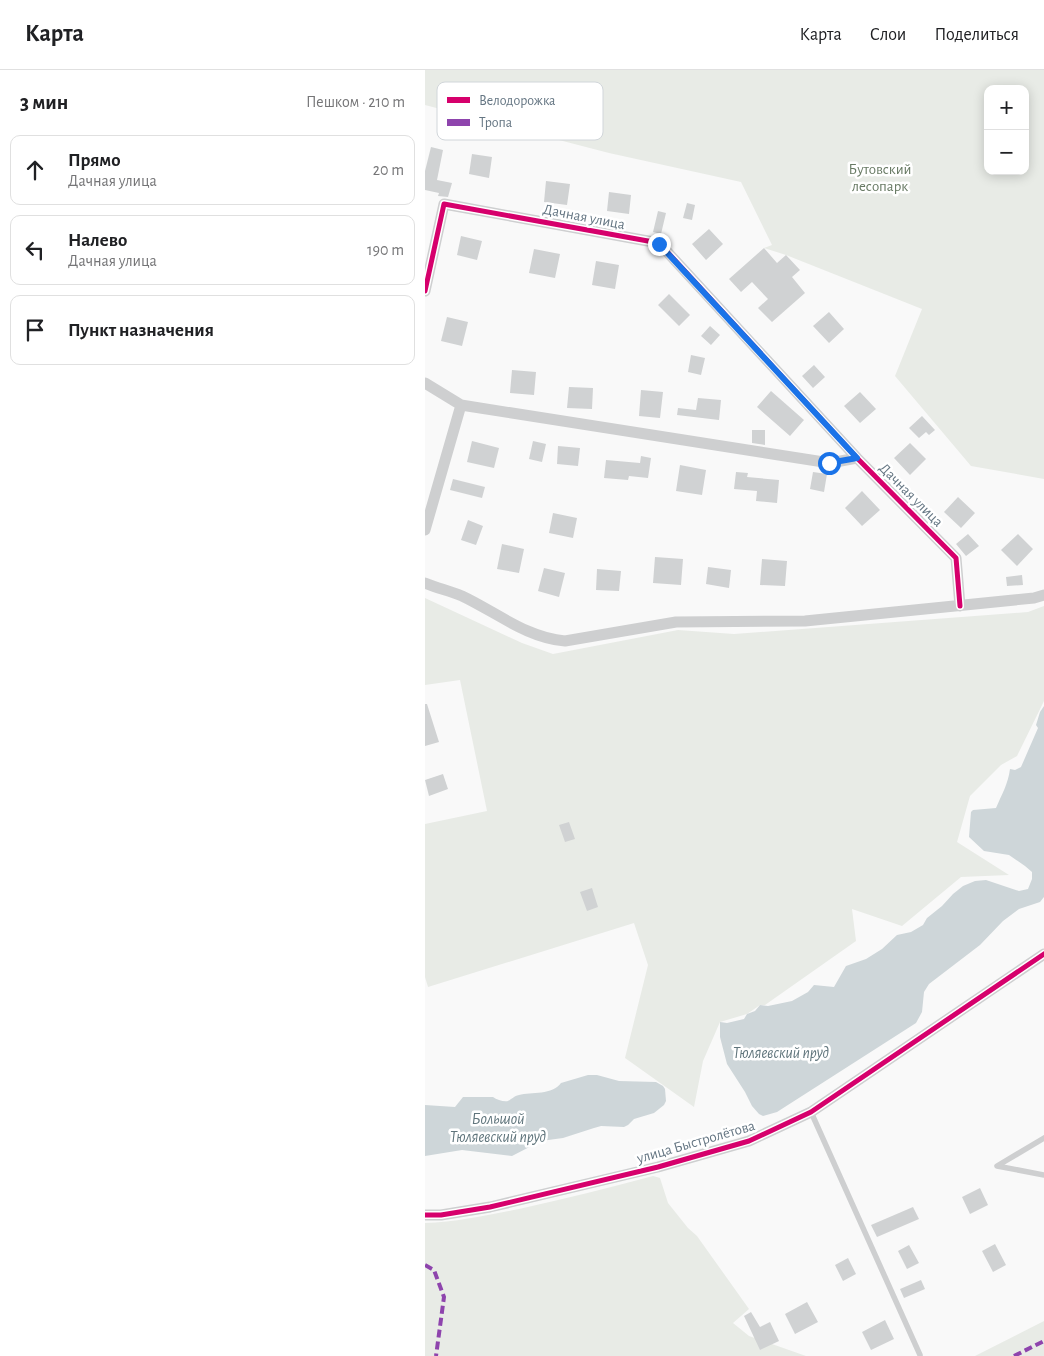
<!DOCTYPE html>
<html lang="ru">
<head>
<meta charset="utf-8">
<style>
  body { margin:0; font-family:"Alegreya Sans",sans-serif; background:#f2f2f2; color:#202124 }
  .controls { position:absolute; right:15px; top:15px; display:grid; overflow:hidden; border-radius:10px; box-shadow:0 2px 12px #0003 }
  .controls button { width:45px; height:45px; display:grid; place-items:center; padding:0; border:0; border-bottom:1px solid #e0e0e0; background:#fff; color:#202124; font:25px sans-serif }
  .stop { position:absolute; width:15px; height:15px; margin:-11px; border:4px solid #1a73e8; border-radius:50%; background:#fff }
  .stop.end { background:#1a73e8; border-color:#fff; box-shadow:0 1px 5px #0008 }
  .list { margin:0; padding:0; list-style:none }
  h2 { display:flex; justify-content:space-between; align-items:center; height:65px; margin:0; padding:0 20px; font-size:21px }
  h2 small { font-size:16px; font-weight:400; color:#757577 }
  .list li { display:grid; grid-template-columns:32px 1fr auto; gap:15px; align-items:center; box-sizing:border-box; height:70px; margin:0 10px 10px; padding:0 10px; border:1px solid #e0e0e0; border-radius:10px }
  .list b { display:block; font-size:19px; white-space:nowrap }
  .list p { margin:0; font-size:16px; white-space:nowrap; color:#757577 }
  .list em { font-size:16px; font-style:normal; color:#757577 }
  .icon { flex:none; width:28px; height:28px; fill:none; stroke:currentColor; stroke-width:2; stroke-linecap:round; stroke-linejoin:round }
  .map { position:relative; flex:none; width:619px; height:1286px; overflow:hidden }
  header { display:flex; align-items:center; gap:30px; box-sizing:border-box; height:70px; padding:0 25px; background:#fff; border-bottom:1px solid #e0e0e0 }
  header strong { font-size:24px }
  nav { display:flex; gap:28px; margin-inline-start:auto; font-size:18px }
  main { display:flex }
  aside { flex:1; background:#fff }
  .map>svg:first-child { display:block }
  .green { fill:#e8ebe6; fill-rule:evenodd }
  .water { fill:#ced6d9 }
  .building { fill:#d0d2d3 }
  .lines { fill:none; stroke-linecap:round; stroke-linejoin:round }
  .service { stroke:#cecfd0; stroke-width:5.5 }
  .minor { stroke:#cecfd0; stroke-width:11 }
  .quiet { stroke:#8e44ad; stroke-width:4; stroke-dasharray:8 4; stroke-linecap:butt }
  .cycleway-casing { stroke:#fff; stroke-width:8 }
  .cycleway { stroke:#d6006c; stroke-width:5 }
  .route { stroke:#1a73e8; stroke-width:6 }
  .labels { text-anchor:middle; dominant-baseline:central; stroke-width:5; stroke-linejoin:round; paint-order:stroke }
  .park-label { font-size:15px; fill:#687a64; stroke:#fff }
  .street-label { font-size:15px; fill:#657683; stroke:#fff }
  .water-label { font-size:16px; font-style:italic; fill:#60757c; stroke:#fff }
  .key { fill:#fff; stroke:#d1d6da; stroke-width:1 }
  .key-label { font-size:14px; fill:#657683 }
</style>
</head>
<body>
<header>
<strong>Карта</strong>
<nav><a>Карта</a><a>Слои</a><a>Поделиться</a></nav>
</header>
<main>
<aside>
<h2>3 мин<small>Пешком · 210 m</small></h2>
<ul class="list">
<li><svg class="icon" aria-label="ahead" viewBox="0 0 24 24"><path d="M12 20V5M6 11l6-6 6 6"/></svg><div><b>Прямо</b><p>Дачная улица</p></div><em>20 m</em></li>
<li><svg class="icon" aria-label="left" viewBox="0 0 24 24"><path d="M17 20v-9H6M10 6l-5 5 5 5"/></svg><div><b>Налево</b><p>Дачная улица</p></div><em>190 m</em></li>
<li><svg class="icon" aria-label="arrive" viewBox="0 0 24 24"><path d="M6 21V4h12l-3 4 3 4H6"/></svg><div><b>Пункт назначения</b></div></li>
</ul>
</aside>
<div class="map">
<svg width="619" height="1286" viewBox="0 0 619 1286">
  <rect width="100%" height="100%" fill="#f9f9f9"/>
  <path class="green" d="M0 0H619V409L546 396 470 306 497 239 361 185 339 178 347 175 316 112 184 83 0 35ZM563 19H600V101H563Z
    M0 528 97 573 128 584 253 560 309 564 603 542 619 536V631L592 686 576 695 545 726 532 772 584 805 536 807 477 856 427 839 431 871 340 935H335L322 944 295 952 278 991 269 1037 200 988 223 895 209 853 3 917 0 907V754L62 741 35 610 0 615Z
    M228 1106 235 1108 243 1133 263 1158 272 1166 324 1239 308 1253 324 1266 381 1286H0V1153C32 1152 64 1145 94 1139 139 1129 184 1118 228 1106Z
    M619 1251V1286H550Z"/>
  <path class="water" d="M619 636V827L615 832 594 839 578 851 555 875 504 914 499 922 497 942 491 953 352 1042 338 1046 334 1044 327 1036 320 1022 302 994 295 967V952L302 953 319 949 322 944 330 941 335 935 343 936 367 931 383 922 389 915 409 917 421 896 441 889 457 879 472 865 486 862 498 855 502 848 517 836 528 824 538 816 550 811 561 810 594 821 603 819 607 809V802L600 796 584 785 559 781 544 767 546 742 548 740 571 738C577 724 583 714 585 699L590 700 596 697 613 658 611 655 615 642Z
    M163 1005H172L194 1011 231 1012 238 1016 240 1019 241 1031 239 1035 229 1043 209 1049 203 1055 199 1057 176 1056 169 1058 138 1068 116 1071 87 1086 37 1080 0 1086V1035L30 1037 38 1027H68C72 1030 79 1032 83 1031 87 1029 89 1026 94 1025 106 1022 128 1025 136 1013Z"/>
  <path class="building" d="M6 77 18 80 12 110 27 113 23 127 13 126 14 123 0 120V101Z
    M47 84 67 87 64 108 44 104Z
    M121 111 145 114 142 135 119 132Z
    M184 122 206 125 204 144 182 141Z
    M262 133 270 135 267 150 258 148Z
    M233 141 241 143 236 164 228 162Z
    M284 159 298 174 281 190 267 174Z
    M36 166 57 171 52 190 32 185Z
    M339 178 352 193 361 185 375 200 367 207 380 223 347 252 333 238 343 229 327 212 316 222 304 209Z
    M109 179 135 184 130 208 104 203Z
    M171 191 194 195 190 219 167 215Z
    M244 224 265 245 254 256 233 235Z
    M404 242 419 259 404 273 388 256Z
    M22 247 43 252 37 276 16 271Z
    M285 256 295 265 286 275 276 266Z
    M266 285 280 288 276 305 263 302Z
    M389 295 400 307 388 318 377 306Z
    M87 300 111 302 109 325 85 323Z
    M144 317 168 318 167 339 142 338Z
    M216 320 238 322 235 348 214 346Z
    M346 321 379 350 365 366 332 337Z
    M435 322 451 339 435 353 419 336Z
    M273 328 296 330 294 350 252 345 253 338 271 340Z
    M497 346 510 360 504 365 501 362 494 368 484 358Z
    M327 360H340V375L327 373Z
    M47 371 74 378 69 398 42 392Z
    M108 371 121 374 117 392 104 389Z
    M485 373 501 389 485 405 469 388Z
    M133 376 155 378 153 396 132 394Z
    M216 386 226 388 223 408 204 406 203 410 179 408 181 390 215 393Z
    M255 395 281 400 277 425 251 421Z
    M311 402 323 403 322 407 354 410 352 433 331 431 332 421 309 419Z
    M388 402 402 404 399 422 385 419Z
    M28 409 60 417 57 428 25 420Z
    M437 421 455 440 437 456 420 438Z
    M533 427 550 443 536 458 519 442Z
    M128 443 152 448 148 468 124 463Z
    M43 450 58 456 51 475 36 470Z
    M543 464 554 476 541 486 531 474Z
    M593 464 608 479 592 496 576 480Z
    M77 474 99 479 94 503 72 499Z
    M230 487 258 489 256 515 228 513Z
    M337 489 362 491 360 516 335 515Z
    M283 497 306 500 304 518 281 514Z
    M119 498 140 503 134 527 113 521Z
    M172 499 196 501 194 521 171 520Z
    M597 505 598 515 582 516 581 507Z
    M0 634H2L14 672 0 676Z
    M18 704 23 719 4 726 0 710Z
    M144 752 150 769 140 772 134 755Z
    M167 818 173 837 162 841 155 822Z
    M555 1118 563 1135 545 1144 537 1127Z
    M488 1137 494 1149 452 1167 446 1155Z
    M570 1174 581 1195 568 1202 557 1181Z
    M484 1175 494 1193 482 1199 473 1181Z
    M423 1188 431 1204 418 1211 410 1195Z
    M496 1210 500 1219 479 1228 475 1219Z
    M382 1232 393 1252 370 1264 360 1244Z
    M326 1242 335 1257 345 1252 354 1271 335 1280 319 1246Z
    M460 1250 469 1269 446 1280 437 1262Z"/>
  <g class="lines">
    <path class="service" d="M386 1042 495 1285
      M619 1068 572 1096 619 1105"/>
    <path class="minor" d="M0 221 19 134 234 173 432 388 531 488 535 536
      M0 313 36 335 405 393 432 388
      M0 460 36 335
      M0 513C12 518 25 521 37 526 71 542 102 568 140 571L251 552 380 551 609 528 619 525
      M0 1145H16L65 1137 233 1097 324 1071 386 1042 619 884"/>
    <path class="quiet" d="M0 1195 9 1200 19 1227 11 1286
      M589 1286 619 1271"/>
    <defs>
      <path id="cycleway" d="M0 221 19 134 234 173 432 388 531 488 535 536
        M0 1145H16L65 1137 233 1097 324 1071 386 1042 619 884"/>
    </defs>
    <use href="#cycleway" class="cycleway-casing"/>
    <use href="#cycleway" class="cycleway"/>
  </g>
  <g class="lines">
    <path class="route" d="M234 174 432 388 404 393"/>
  </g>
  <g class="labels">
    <g class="park-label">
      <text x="455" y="99">Бутовский<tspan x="455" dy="17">лесопарк</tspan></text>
    </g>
    <g class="street-label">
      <text transform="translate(159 147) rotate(11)">Дачная улица</text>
      <text transform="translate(486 425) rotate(45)">Дачная улица</text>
      <text transform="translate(271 1072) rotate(-16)">улица Быстролётова</text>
    </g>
    <g class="water-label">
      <text x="356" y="983">Тюляевский пруд</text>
      <text x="73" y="1049">Большой<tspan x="73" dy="18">Тюляевский пруд</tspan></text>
    </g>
  </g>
  <rect x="12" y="12" width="166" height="58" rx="8" class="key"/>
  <rect x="22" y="27" width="23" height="6" fill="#d6006c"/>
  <rect x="22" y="49" width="23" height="7" fill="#8e44ad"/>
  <g class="key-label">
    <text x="54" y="35">Велодорожка</text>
    <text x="54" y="57">Тропа</text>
  </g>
</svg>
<div class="controls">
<button>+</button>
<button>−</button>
</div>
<div class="stop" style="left:404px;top:393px"></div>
<div class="stop end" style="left:234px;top:174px"></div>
</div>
</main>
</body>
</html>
